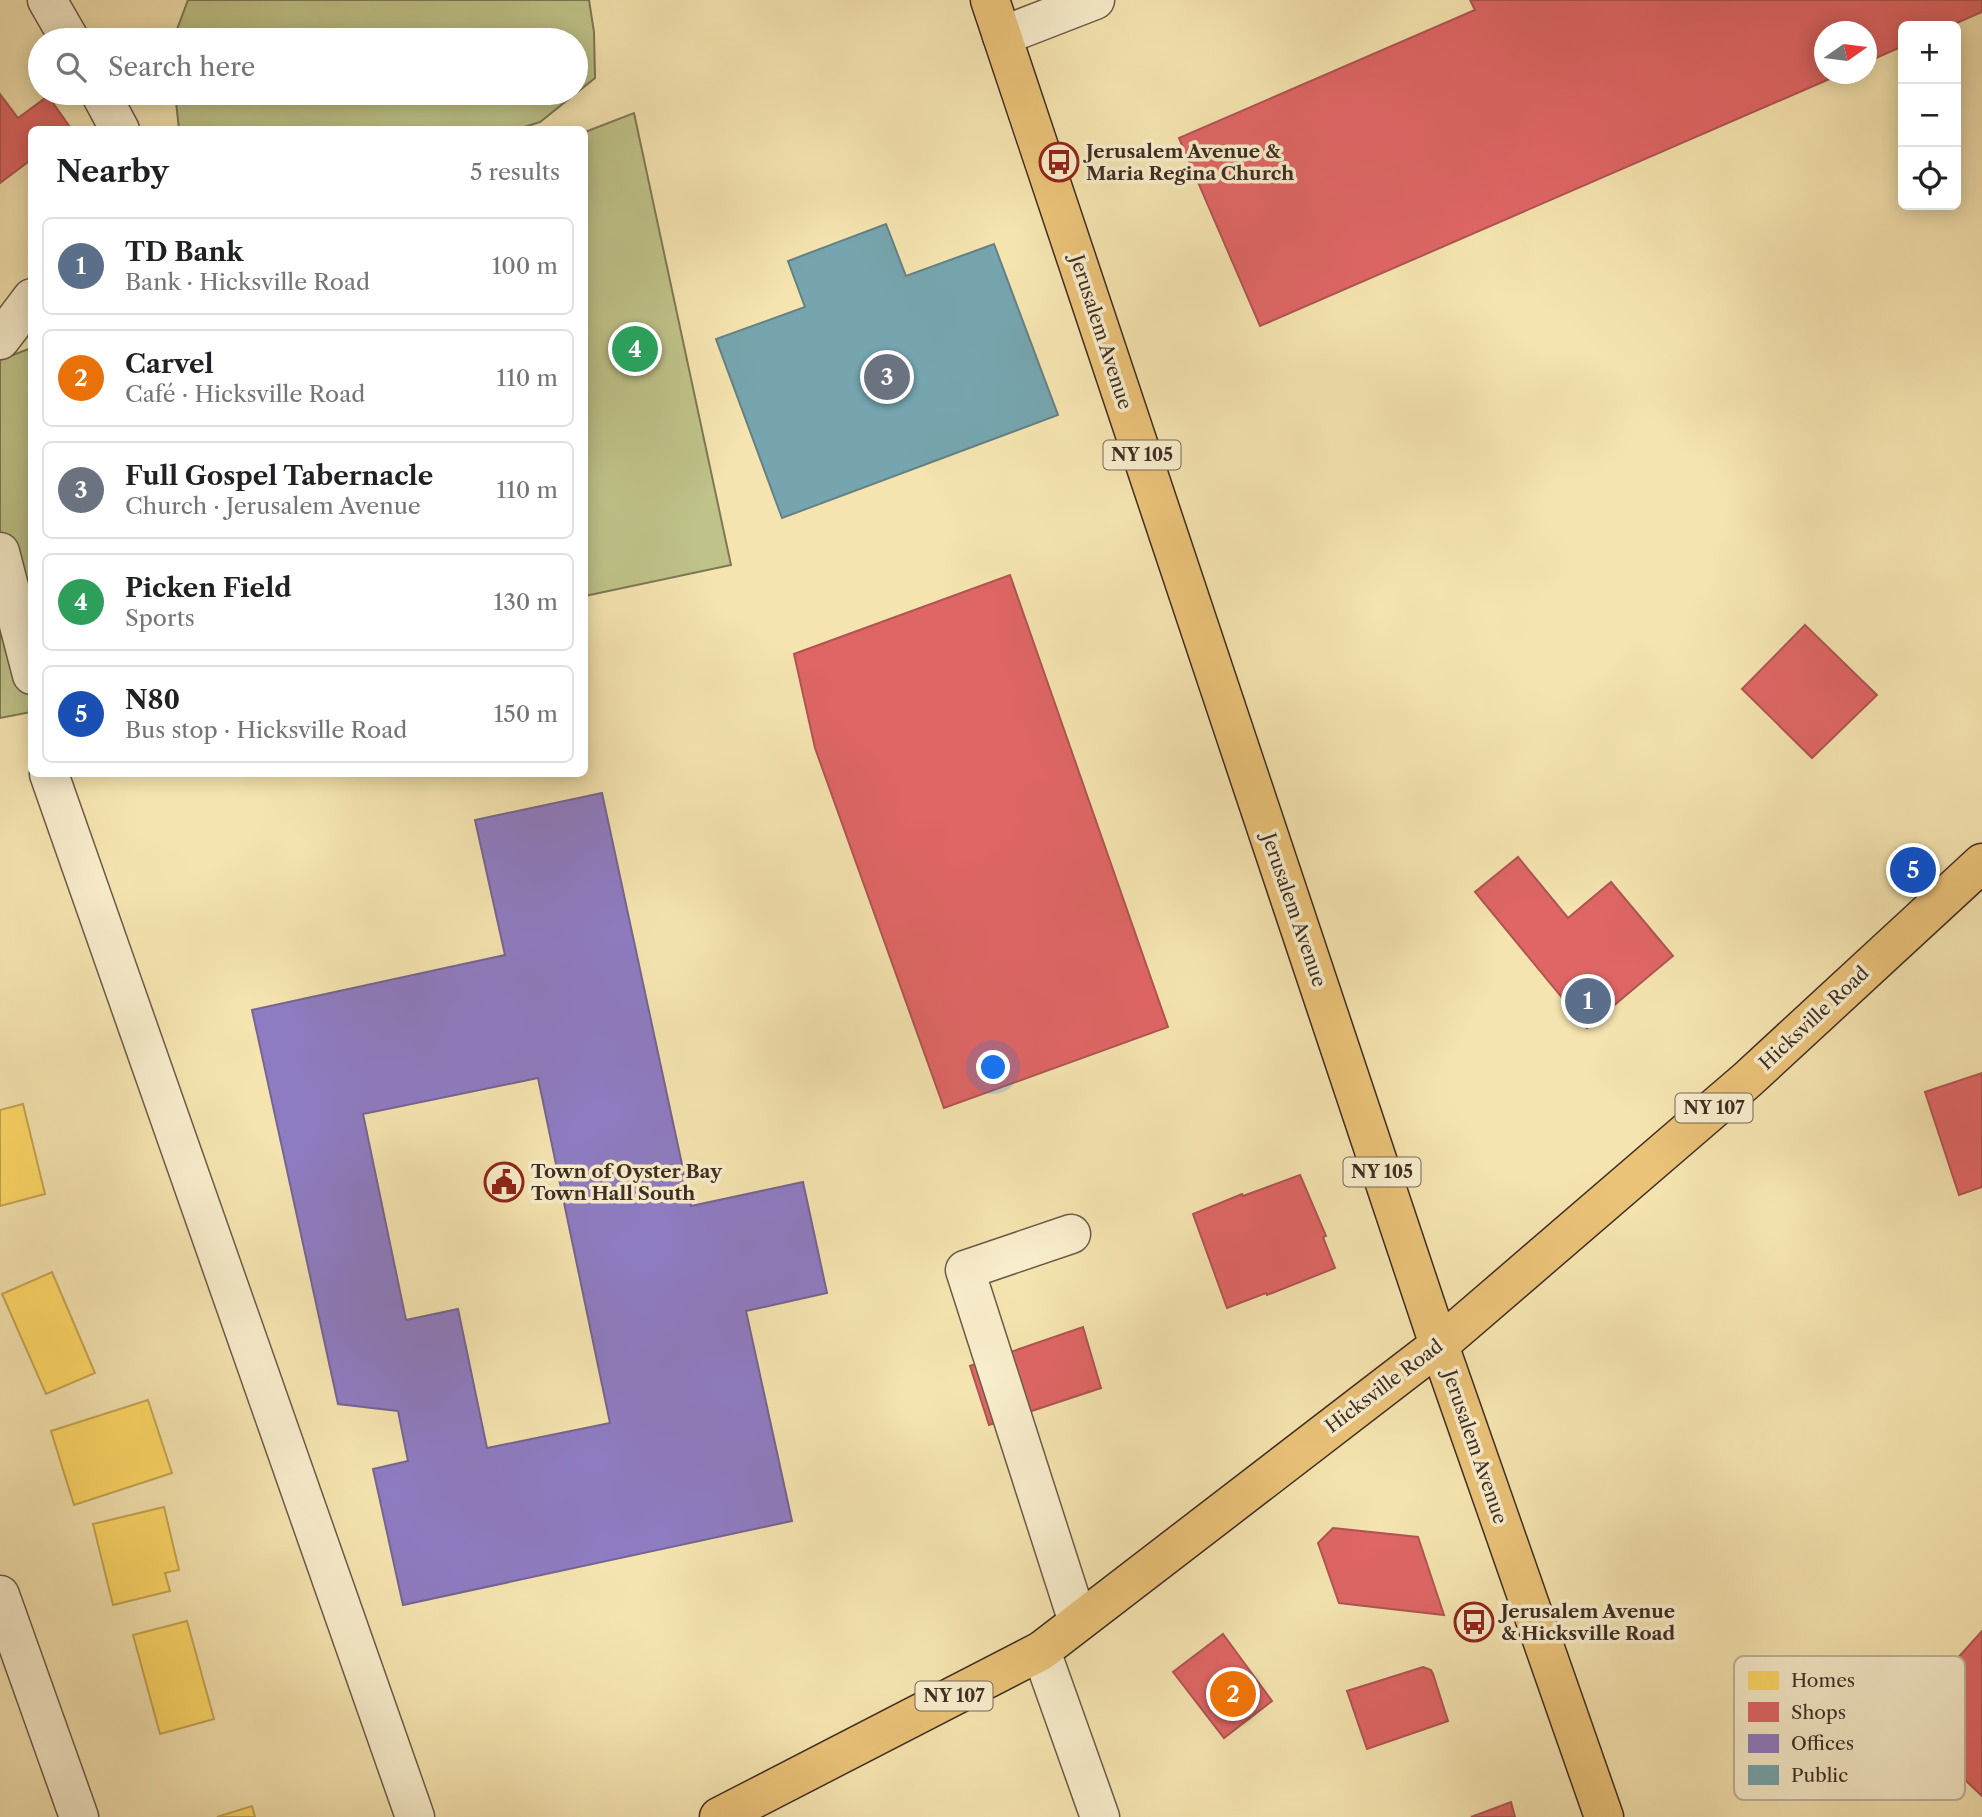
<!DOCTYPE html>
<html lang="en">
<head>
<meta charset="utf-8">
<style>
  body { margin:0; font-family:"Libre Caslon Text",serif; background:#f6f6f6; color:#202124 }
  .controls { position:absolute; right:21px; top:21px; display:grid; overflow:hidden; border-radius:10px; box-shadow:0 4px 18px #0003 }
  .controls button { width:63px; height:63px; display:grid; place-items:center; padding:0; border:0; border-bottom:2px solid #e0e0e0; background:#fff; color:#202124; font:35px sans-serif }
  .compass { position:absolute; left:1814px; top:21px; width:63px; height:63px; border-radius:50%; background:#fff; box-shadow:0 4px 18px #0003; rotate:76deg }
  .you { position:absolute; left:994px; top:1068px; width:24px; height:24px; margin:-18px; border:5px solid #fff; border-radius:50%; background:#1a73e8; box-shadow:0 0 0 10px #1a73e833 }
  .badge { display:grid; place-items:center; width:46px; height:46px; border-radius:50%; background:#db2777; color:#fff; font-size:23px; font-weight:700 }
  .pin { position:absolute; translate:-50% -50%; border:4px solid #fff; box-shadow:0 2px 7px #0006 }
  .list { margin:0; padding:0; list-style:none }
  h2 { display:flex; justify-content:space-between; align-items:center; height:91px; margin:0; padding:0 28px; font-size:30px }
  h2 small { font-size:23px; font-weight:400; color:#757577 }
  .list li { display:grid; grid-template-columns:46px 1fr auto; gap:21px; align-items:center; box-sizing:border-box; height:98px; margin:0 14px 14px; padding:0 14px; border:2px solid #e0e0e0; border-radius:10px }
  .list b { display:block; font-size:26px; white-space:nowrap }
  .list p { margin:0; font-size:23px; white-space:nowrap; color:#757577 }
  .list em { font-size:23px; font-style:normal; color:#757577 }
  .icon { flex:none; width:38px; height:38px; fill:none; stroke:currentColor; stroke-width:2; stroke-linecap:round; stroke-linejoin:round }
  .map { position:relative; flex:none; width:1982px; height:1817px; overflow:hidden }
  .search { position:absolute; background:#fff; box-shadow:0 4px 18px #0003; left:28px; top:28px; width:560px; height:77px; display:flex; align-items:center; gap:18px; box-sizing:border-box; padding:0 24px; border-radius:38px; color:#757577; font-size:26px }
  .panel { position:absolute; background:#fff; box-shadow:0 4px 18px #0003; left:28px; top:126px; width:560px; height:651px; border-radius:10px }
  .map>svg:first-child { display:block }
  .green { fill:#bfc389; stroke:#7e7856; stroke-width:2 }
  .homes { fill:#ffd966; stroke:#c5a552; stroke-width:2 }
  .shops { fill:#e06666; stroke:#af5552; stroke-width:2 }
  .offices { fill:#8e7cc3; stroke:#766493; stroke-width:2; fill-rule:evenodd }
  .public { fill:#76a5af; stroke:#658185; stroke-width:2 }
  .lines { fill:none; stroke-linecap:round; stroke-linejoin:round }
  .minor-casing { stroke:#6c5b47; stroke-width:41 }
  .major-casing { stroke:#3e2d24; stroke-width:41 }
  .minor { stroke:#f8edcc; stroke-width:38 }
  .major { stroke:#eac278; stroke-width:38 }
  .labels { text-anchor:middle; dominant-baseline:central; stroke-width:7; stroke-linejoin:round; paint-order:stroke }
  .shield { fill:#f8edcc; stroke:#766756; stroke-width:2 }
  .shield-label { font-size:18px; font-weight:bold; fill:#3e2d24 }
  .poi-label { font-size:19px; font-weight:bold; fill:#3e2d24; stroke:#f8edcc; text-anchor:start }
  .street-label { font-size:19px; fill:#3e2d24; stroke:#f8edcc }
  .key { fill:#f8edcc; stroke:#c0b39a; stroke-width:2 }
  .key-label { font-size:19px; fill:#3e2d24 }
</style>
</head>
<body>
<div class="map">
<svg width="1982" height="1817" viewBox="0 0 1982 1817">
  <rect width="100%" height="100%" fill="#f5e4b0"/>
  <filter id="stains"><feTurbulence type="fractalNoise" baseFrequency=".00286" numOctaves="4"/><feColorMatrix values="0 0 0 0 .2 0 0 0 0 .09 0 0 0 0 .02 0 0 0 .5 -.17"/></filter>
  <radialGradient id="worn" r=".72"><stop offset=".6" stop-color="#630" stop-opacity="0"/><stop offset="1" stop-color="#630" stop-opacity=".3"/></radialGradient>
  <path class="green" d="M188 0H589L594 32 595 78 540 122 518 129H179L175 93H576V40H173Z
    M634 113 731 565 585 596V132Z
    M31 348V712L0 718V360Z"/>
  <path class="homes" d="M23 1104 45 1194 0 1206V1110Z
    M52 1272 95 1373 46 1394 2 1294Z
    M148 1400 172 1473 74 1505 51 1431Z
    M164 1507 179 1570 165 1573 170 1591 113 1605 93 1524Z
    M187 1621 214 1719 160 1734 133 1635Z
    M252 1806 255 1817H217Z"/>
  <path class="shops" d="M1470 0H1982V12L1950 26H1903V46L1867 62V32H1825V74H1841L1260 326 1179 138 1475 10Z
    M0 94 18 118 48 96 72 130H32V159L0 183Z
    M1010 575 1168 1027 944 1108 815 748 794 654Z
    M1805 625 1877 695 1812 758 1742 689Z
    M1518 857 1568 918 1611 882 1673 956 1587 1028 1475 892Z
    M1982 1073V1187L1959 1195 1925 1092Z
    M1300 1175 1326 1236 1323 1237 1335 1268 1267 1295 1266 1293 1227 1308 1193 1214 1242 1194 1243 1196Z
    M1083 1327 1101 1388 989 1425 970 1366Z
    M1333 1528 1418 1537 1444 1615 1339 1603 1318 1543Z
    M1982 1631V1796L1902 1720Z
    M1223 1634 1272 1701 1224 1738 1173 1672Z
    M1423 1667 1431 1670 1433 1674 1448 1721 1367 1749 1347 1691Z
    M1511 1802 1515 1817H1471Z"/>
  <path class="offices" d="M602 793 691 1206 803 1182 827 1293 746 1311 792 1521 403 1605 373 1469 408 1461 398 1411 338 1404 252 1010 505 955 475 820ZM538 1078 610 1423 487 1448 458 1309 406 1320 363 1114Z"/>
  <path class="public" d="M886 224 906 276 994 244 1058 415 782 518 716 339 805 307 788 261Z"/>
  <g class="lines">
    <defs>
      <path id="minor" d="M47 0 70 40
        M1002 36 1095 0
        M100 93 120 130
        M0 340 32 298
        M0 552 32 675
        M49 774 415 1817
        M1071 1234 965 1270 1078 1622
        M0 1595 79 1817
        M1041 1651 1100 1817"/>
      <path id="major" d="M990 0 1439 1345 1604 1817
        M719 1817 1041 1651 1439 1345 1747 1080 1982 863"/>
    </defs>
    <use href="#minor" class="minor-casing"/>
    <use href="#major" class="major-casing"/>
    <use href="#minor" class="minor"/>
    <use href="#major" class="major"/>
  </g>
  <defs>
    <symbol id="bus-ring" viewBox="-11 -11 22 22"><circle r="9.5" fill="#f8edcc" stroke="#8f2418" stroke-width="1.5"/><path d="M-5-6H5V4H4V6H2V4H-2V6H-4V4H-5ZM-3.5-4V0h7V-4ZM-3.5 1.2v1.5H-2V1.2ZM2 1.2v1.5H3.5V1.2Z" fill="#8f2418"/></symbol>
    <symbol id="civic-ring" viewBox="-11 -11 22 22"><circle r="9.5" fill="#f8edcc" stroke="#8f2418" stroke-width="1.5"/><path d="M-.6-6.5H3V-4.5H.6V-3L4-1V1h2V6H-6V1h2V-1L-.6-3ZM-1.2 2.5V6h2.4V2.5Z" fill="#8f2418"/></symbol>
  </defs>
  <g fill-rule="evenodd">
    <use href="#bus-ring" x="1037" y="140" width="44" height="44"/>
    <use href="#civic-ring" x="482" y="1160" width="44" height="44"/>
    <use href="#bus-ring" x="1452" y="1600" width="44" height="44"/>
  </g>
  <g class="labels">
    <g class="shield">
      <rect x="1103.5" y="440.5" width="77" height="29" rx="5"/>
      <rect x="1675.5" y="1093.5" width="77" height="29" rx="5"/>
      <rect x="1343.5" y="1157.5" width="77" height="29" rx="5"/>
      <rect x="915.5" y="1681.5" width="77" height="29" rx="5"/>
    </g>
    <g class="shield-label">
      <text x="1142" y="455">NY 105</text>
      <text x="1714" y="1108">NY 107</text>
      <text x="1382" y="1172">NY 105</text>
      <text x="954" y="1696">NY 107</text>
    </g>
    <g class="poi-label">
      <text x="1086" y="151">Jerusalem Avenue &amp;<tspan x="1086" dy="22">Maria Regina Church</tspan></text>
      <text x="531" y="1171">Town of Oyster Bay<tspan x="531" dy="22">Town Hall South</tspan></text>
      <text x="1501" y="1611">Jerusalem Avenue<tspan x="1501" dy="22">&amp; Hicksville Road</tspan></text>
    </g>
    <g class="street-label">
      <text transform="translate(1101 332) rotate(72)">Jerusalem Avenue</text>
      <text transform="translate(1294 910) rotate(71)">Jerusalem Avenue</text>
      <text transform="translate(1814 1018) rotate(-43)">Hicksville Road</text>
      <text transform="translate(1384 1386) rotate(-37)">Hicksville Road</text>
      <text transform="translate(1475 1447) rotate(71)">Jerusalem Avenue</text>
    </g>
  </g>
  <rect x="1734" y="1656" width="231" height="144" rx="10" class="key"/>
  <rect x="1748" y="1671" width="31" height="19" fill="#ffd966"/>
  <rect x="1748" y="1702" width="31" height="20" fill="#e06666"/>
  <rect x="1748" y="1734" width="31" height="19" fill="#8e7cc3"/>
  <rect x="1748" y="1765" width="31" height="20" fill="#76a5af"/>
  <g class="key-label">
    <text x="1791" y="1687">Homes</text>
    <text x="1791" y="1719">Shops</text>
    <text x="1791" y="1750">Offices</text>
    <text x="1791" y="1782">Public</text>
  </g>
  <rect width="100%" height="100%" filter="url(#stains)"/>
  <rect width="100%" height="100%" fill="url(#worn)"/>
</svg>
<div class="controls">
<button>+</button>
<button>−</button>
<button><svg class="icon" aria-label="locate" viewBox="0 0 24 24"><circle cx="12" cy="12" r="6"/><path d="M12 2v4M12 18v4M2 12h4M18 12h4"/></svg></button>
</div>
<svg class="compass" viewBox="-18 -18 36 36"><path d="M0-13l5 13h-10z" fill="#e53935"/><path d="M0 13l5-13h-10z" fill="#757577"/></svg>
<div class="you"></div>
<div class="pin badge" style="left:1588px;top:1001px;background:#5c6f8a">1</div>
<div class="pin badge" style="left:1233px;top:1694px;background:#e8710a">2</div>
<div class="pin badge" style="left:887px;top:377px;background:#6b7280">3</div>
<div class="pin badge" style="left:635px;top:349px;background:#2e9e5b">4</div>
<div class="pin badge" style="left:1913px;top:870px;background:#1a4fb4">5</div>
<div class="search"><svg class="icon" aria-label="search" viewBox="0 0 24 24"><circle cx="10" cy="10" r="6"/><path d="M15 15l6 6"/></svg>Search here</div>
<section class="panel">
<h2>Nearby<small>5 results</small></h2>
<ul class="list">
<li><span class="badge" style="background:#5c6f8a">1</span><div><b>TD Bank</b><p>Bank · Hicksville Road</p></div><em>100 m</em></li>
<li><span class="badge" style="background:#e8710a">2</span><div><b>Carvel</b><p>Café · Hicksville Road</p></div><em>110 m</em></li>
<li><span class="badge" style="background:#6b7280">3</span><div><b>Full Gospel Tabernacle</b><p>Church · Jerusalem Avenue</p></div><em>110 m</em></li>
<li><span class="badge" style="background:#2e9e5b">4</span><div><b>Picken Field</b><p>Sports</p></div><em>130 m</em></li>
<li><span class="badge" style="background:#1a4fb4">5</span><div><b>N80</b><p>Bus stop · Hicksville Road</p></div><em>150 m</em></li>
</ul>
</section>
</div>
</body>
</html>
